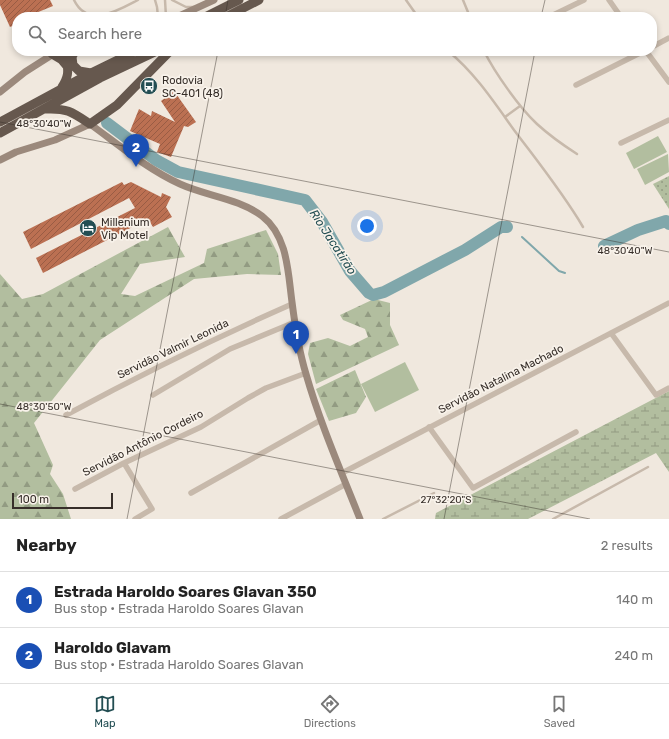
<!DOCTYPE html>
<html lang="en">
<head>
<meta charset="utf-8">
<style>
  body { margin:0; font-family:Rubik,sans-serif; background:#f6f6f6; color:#222 }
  .scale { position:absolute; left:12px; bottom:10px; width:101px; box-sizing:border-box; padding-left:4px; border:2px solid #362e29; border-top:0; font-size:11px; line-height:14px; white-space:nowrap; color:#362e29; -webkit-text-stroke:3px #f8f2ea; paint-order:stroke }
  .you { position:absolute; left:367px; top:226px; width:14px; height:14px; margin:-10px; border:3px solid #fff; border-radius:50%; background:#1a73e8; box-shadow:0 0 0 6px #1a73e833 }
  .badge { display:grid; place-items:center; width:26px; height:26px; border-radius:50%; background:#234e53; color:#fff; font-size:13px; font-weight:700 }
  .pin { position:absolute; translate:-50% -33px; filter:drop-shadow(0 1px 2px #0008) }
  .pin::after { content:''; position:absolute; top:21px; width:14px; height:12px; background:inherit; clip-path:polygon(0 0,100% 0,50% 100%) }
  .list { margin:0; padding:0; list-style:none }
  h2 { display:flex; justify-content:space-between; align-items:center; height:52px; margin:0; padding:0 16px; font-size:17px }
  h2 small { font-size:13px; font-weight:400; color:#767676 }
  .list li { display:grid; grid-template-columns:26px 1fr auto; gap:12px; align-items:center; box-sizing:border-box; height:56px; padding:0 16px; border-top:1px solid #e0e0e0 }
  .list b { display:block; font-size:15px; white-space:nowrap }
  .list p { margin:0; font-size:13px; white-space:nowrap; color:#767676 }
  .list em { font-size:13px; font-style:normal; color:#767676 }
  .icon { flex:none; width:22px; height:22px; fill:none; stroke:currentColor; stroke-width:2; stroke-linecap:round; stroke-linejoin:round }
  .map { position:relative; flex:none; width:669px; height:519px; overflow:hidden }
  .search { position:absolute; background:#fff; box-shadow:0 2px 6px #0003; left:12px; right:12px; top:12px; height:44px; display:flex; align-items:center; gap:10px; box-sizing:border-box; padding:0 14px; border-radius:16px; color:#767676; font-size:15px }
  .sheet { height:164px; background:#fff }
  nav { display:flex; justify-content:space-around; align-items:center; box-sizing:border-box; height:56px; border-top:1px solid #e0e0e0; background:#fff; font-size:11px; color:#767676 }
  nav a { display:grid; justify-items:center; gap:2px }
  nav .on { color:#234e53 }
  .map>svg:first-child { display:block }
  .forest { fill:url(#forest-firs) }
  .wetland { fill:url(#wetland-marsh) }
  .park { fill:url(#park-dots) }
  .pitch { fill:#b2be9f }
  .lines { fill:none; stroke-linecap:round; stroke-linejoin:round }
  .stream { stroke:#80a7ab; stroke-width:2 }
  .river { stroke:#80a7ab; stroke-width:12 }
  .building { fill:url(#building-hatch) }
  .service { stroke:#c7b9ab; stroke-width:2.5 }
  .minor { stroke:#c7b9ab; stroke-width:5.5 }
  .secondary { stroke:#9b897c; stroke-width:7 }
  .trunk { stroke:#66584e; stroke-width:9 }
  .ticks { fill:none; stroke:#362e29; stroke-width:1; stroke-opacity:0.45 }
  .labels { text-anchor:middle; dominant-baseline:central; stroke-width:3.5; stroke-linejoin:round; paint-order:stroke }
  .poi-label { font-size:11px; fill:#362e29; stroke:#f8f2ea; text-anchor:start }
  .street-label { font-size:11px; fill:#362e29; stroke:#f8f2ea }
  .water-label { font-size:12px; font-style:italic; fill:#234e53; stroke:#f8f2ea }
  .ticks-label { font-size:10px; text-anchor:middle; fill:#362e29; stroke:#f8f2ea; stroke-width:3.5; stroke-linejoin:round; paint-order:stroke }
</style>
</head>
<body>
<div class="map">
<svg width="669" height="519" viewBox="0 0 669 519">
  <defs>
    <pattern id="forest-firs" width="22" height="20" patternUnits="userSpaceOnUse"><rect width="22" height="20" fill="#b2be9f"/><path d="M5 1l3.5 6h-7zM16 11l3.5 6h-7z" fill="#929b82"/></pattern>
    <pattern id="wetland-marsh" width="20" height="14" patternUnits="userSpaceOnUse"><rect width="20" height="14" fill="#b2be9f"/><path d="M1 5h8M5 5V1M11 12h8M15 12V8" fill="none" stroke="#929b82"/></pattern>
    <pattern id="park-dots" width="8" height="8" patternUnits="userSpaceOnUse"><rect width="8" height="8" fill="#b2be9f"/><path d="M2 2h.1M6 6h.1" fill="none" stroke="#929b82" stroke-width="1.8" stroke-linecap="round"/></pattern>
    <pattern id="building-hatch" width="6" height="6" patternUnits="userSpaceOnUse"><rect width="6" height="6" fill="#bb7052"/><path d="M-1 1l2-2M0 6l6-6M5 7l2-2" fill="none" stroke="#995c44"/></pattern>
  </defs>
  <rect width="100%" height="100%" fill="#f0e8de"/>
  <path class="forest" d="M168 227 185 257 140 264 121 294 135 296 204 263 207 249 266 230 278 254 281 275 247 274 194 279 100 340 34 423 53 465 50 474 63 494 71 519H0V274L22 299 43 294Z
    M374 299 390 303V325L399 345 316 384 308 354 310 343 328 338 350 346 368 337 365 329 343 320 340 315Z
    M355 370 366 397 356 413 329 421 316 389Z"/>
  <path class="wetland" d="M669 391V472L656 453 528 519H435L436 513Z"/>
  <path class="park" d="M669 176V209L653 184Z"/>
  <path class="pitch" d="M658 136 667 152 634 169 626 153Z
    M668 154 669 172 645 185 637 169Z
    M405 362 419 390 375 412 361 384Z"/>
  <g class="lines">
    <path class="stream" d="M522 237 559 271 565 273"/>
    <path class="river" d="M107 123 156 160 178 172 305 200 322 222 350 271 369 293 373 295 384 292 465 250 501 227H507
      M604 246 638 230 666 221 669 224"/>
  </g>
  <path class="building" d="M0 0H50L53 6 26 17H17V24L10 27 0 5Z
    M174 91 196 122 188 127 184 126 171 157 157 152 160 144 130 131 139 109 151 116 152 111 175 122 161 101Z
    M122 182 124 185 131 182 161 197 162 193 171 197 166 207 172 217 153 227 148 219 43 273 36 258 135 208 129 198 31 249 23 232Z"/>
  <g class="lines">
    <path class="service" d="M74 0C88 29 119 10 138 0
      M155 0 157 7 158 17
      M165 0 166 17
      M172 0 186 7H194
      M406 0 418 17
      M463 0 470 17
      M448 51C475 73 494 102 514 130 538 162 563 193 583 227
      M484 51C495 73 519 107 537 124 549 135 563 145 577 154
      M505 117 520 106
      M383 519 434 493
      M553 519 648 467"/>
    <path class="minor" d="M609 0 621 17
      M549 17 584 0
      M652 47 669 38
      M646 51 669 82
      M576 85 644 51
      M621 143 669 120
      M611 333 656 395 669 388
      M153 395 230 349 295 322
      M66 415C140 375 215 338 292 304
      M429 427 473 488 576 432
      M124 463 152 509 135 519
      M342 473 669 303
      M75 489 124 463 201 427 248 398 266 388 306 373
      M191 493 321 420
      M281 519 346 484"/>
    <path class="secondary" d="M177 17 214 0
      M0 92 25 72 58 51
      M0 160 16 152 55 140 90 124C119 145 147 169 180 184 206 196 238 198 262 216 288 236 288 273 292 302 295 326 299 351 306 374 320 423 341 471 360 519"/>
    <path class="trunk" d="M205 17 239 0
      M226 17 259 0
      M75 51 72 57 73 65 79 71 91 73
      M52 54 62 60 67 66
      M62 87C73 70 64 66 68 51
      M46 109C67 108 72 112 90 124L117 105 170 51
      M0 122 91 73 136 51
      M0 133 100 78 157 51"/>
  </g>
  <path class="ticks" d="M225 17 228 0M541 17 545 0M0 122 669 252M0 404 590 519M127 519 218 51M444 519 535 51"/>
  <defs>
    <symbol id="bus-disc" viewBox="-11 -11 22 22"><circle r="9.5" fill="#234e53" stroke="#f8f2ea"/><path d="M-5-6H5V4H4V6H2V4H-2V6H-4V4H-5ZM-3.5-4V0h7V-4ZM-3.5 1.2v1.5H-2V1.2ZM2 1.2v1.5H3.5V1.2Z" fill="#fff"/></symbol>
    <symbol id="hotel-disc" viewBox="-11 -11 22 22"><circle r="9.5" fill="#234e53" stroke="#f8f2ea"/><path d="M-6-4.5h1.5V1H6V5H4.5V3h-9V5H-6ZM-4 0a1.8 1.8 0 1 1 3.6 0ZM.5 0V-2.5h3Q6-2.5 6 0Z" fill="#fff"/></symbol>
  </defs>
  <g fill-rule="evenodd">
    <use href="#bus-disc" x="139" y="76" width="20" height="20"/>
    <use href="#hotel-disc" x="78" y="218" width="20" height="20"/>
  </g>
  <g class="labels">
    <g class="poi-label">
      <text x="162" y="80">Rodovia<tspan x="162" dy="13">SC-401 (48)</tspan></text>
      <text x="101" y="222">Millenium<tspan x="101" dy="13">Vip Motel</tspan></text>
    </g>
    <g class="street-label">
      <text transform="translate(173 349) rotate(-26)">Servidão Valmir Leonida</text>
      <text transform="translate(501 379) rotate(-27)">Servidão Natalina Machado</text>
      <text transform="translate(143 443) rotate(-27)">Servidão Antônio Cordeiro</text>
    </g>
    <g class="water-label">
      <text transform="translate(333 242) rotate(57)">Rio Jacatirão</text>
    </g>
  </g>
  <g class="ticks-label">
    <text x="44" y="127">48°30'40"W</text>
    <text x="625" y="254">48°30'40"W</text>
    <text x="44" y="410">48°30'50"W</text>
    <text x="446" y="503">27°32'20"S</text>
  </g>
</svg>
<div class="scale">100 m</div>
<div class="you"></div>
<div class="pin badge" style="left:296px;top:354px;background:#1a4fb4">1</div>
<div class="pin badge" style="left:136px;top:167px;background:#1a4fb4">2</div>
<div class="search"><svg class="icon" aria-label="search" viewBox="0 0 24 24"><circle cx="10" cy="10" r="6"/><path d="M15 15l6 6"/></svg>Search here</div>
</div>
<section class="sheet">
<h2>Nearby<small>2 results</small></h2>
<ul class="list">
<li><span class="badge" style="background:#1a4fb4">1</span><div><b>Estrada Haroldo Soares Glavan 350</b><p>Bus stop · Estrada Haroldo Soares Glavan</p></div><em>140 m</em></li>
<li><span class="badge" style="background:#1a4fb4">2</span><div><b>Haroldo Glavam</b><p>Bus stop · Estrada Haroldo Soares Glavan</p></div><em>240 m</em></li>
</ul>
</section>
<nav>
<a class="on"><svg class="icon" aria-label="map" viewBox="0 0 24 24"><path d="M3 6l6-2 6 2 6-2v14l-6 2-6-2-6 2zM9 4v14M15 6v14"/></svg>Map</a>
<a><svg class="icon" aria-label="directions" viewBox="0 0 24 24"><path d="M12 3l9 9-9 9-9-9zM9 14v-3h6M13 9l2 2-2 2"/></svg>Directions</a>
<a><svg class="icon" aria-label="saved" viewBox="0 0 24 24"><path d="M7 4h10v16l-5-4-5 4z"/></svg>Saved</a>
</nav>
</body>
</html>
